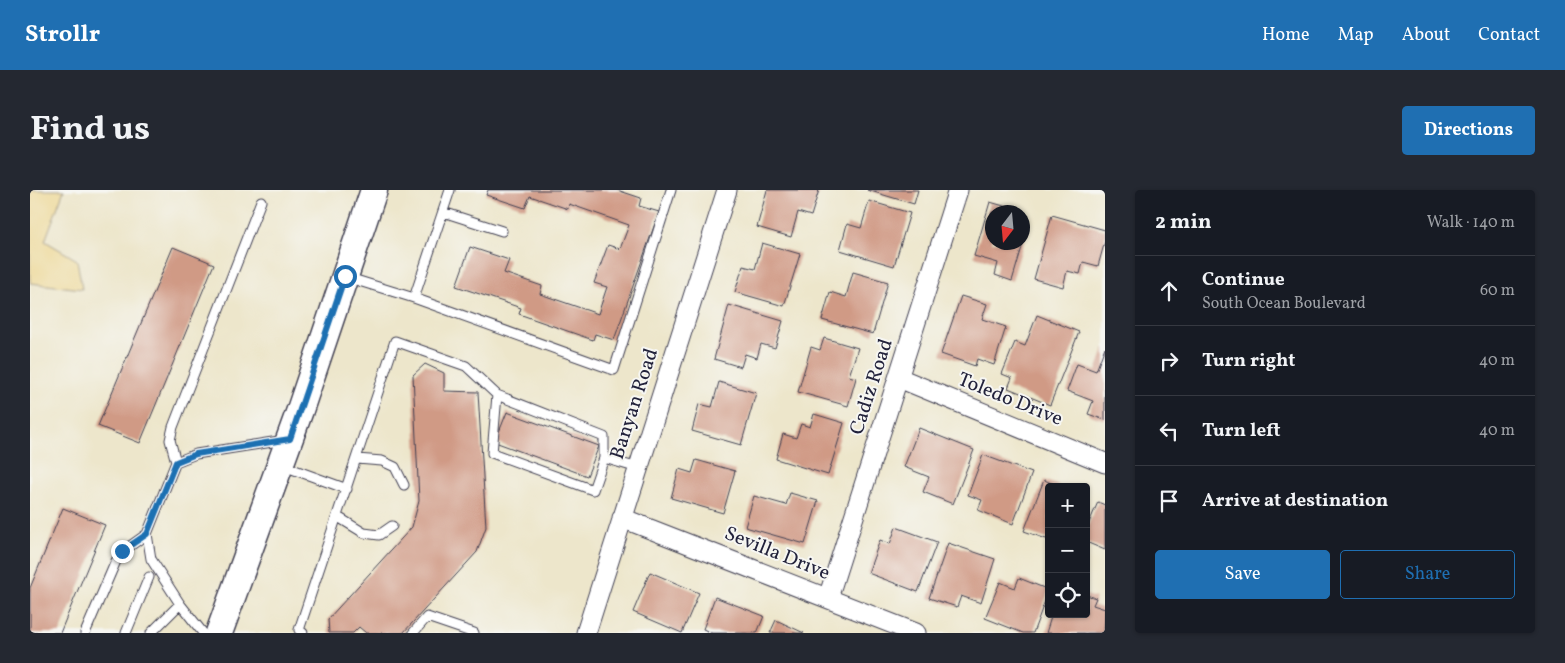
<!DOCTYPE html>
<html lang="en">
<head>
<meta charset="utf-8">
<style>
  body { margin:0; font-family:Vollkorn,serif; background:#242831; color:#f1f3f6 }
  .controls { position:absolute; right:15px; bottom:15px; display:grid; overflow:hidden; border-radius:5px; box-shadow:0 1px 4px #0004 }
  .controls button { width:45px; height:45px; display:grid; place-items:center; padding:0; border:0; border-bottom:1px solid #363941; background:#171b24; color:#f1f3f6; font:25px sans-serif }
  .compass { position:absolute; left:955px; top:15px; width:45px; height:45px; border-radius:50%; background:#171b24; box-shadow:0 1px 4px #0004; rotate:196deg }
  .stop { position:absolute; width:15px; height:15px; margin:-11px; border:4px solid #1f6fb2; border-radius:50%; background:#fff }
  .stop.end { background:#1f6fb2; border-color:#fff; box-shadow:0 1px 5px #0008 }
  .list { margin:0; padding:0; list-style:none }
  h2 { display:flex; justify-content:space-between; align-items:center; height:65px; margin:0; padding:0 20px; font-size:21px }
  h2 small { font-size:16px; font-weight:400; color:#9ea1a6 }
  .list li { display:grid; grid-template-columns:32px 1fr auto; gap:15px; align-items:center; box-sizing:border-box; height:70px; padding:0 20px; border-top:1px solid #363941 }
  .list b { display:block; font-size:19px; white-space:nowrap }
  .list p { margin:0; font-size:16px; white-space:nowrap; color:#9ea1a6 }
  .list em { font-size:16px; font-style:normal; color:#9ea1a6 }
  .actions { display:flex; gap:10px; padding:15px 20px }
  .actions a { flex:1; padding:11px 0; border:1px solid #1f6fb2; border-radius:5px; text-align:center; font-size:18px; color:#1f6fb2 }
  .actions .main { background:#1f6fb2; color:#fff }
  .icon { flex:none; width:28px; height:28px; fill:none; stroke:currentColor; stroke-width:2; stroke-linecap:round; stroke-linejoin:round }
  .map { position:relative; flex:none; width:1075px; height:443px; overflow:hidden; border-radius:5px }
  header { display:flex; align-items:center; gap:30px; box-sizing:border-box; height:70px; padding:0 25px; background:#1f6fb2; color:#fff }
  header strong { font-size:24px }
  nav { display:flex; gap:28px; margin-inline-start:auto; font-size:18px }
  .intro { display:flex; align-items:center; justify-content:space-between; box-sizing:border-box; height:120px; padding:0 30px }
  h1 { margin:0; font-size:35px }
  .button { padding:12px 22px; border-radius:5px; background:#1f6fb2; color:#fff; font-size:18px; font-weight:700 }
  main { display:flex; gap:30px; padding:0 30px }
  aside { flex:1; background:#171b24; border-radius:5px; box-shadow:0 1px 4px #0004 }
  .map>svg:first-child { display:block }
  .sand { fill:#eeda9e; stroke:#887e6c }
  .building { fill:#d09a85 }
  .lines { fill:none; stroke-linecap:round; stroke-linejoin:round }
  .lane-casing { stroke:#403f51; stroke-width:11 }
  .street-casing { stroke:#403f51; stroke-width:21 }
  .secondary-casing { stroke:#403f51; stroke-width:29 }
  .lane { stroke:#fff; stroke-width:9 }
  .street { stroke:#fff; stroke-width:19 }
  .secondary { stroke:#fff; stroke-width:26 }
  .route { stroke:#1f6fb2; stroke-width:6 }
  .labels { text-anchor:middle; dominant-baseline:central; stroke-width:4; stroke-linejoin:round; paint-order:stroke }
  .street-label { font-size:20px; fill:#22223b; stroke:#f6f6f2 }
</style>
</head>
<body>
<header>
<strong>Strollr</strong>
<nav><a>Home</a><a>Map</a><a>About</a><a>Contact</a></nav>
</header>
<div class="intro"><h1>Find us</h1><a class="button">Directions</a></div>
<main>
<div class="map">
<svg width="1075" height="443" viewBox="0 0 1075 443">
  <rect width="100%" height="100%" fill="#f6f6f2"/>
  <filter id="ink" filterUnits="userSpaceOnUse"><feTurbulence type="fractalNoise" baseFrequency=".02" numOctaves="2"/><feDisplacementMap in="SourceGraphic" scale="10" xChannelSelector="R" yChannelSelector="G"/><feConvolveMatrix kernelMatrix="1 2 1 2 8 2 1 2 1" color-interpolation-filters="sRGB"/></filter>
  <filter id="wash" filterUnits="userSpaceOnUse"><feTurbulence type="fractalNoise" baseFrequency=".0096" numOctaves="4" result="noise"/><feDisplacementMap in="SourceGraphic" scale="20" xChannelSelector="R" yChannelSelector="G"/><feGaussianBlur stdDeviation="1.12" result="paint"/><feColorMatrix in="noise" values="0 0 0 0 0 0 0 0 0 0 0 0 0 0 0 0 0 1.4 0 .05"/><feComposite in="paint" operator="in"/></filter>
  <g filter="url(#wash)">
    <rect width="100%" height="100%" fill="#ede6cb"/>
    <path class="sand" d="M0 0H34L15 51 47 70 52 99 0 93Z"/>
    <g id="blocks">
      <path class="building" d="M458 0H587L611 8 609 16 629 22 584 150 565 144 563 150 489 124 491 118 426 96 440 57 479 70 474 83 512 96 510 104 568 124 577 97 564 93 578 55 590 59 599 35 539 14 538 19 500 6 495 18 456 5Z
        M737 0H789L781 26 768 22 761 47 727 37Z
        M837 0H888L884 14Z
        M839 11 880 23 864 76 810 60 817 34 831 38Z
        M960 12 988 20 987 22H962V52H992V36L998 37 982 91 965 85 968 73 944 66Z
        M1022 25 1075 40V51L1068 76 1053 72 1050 84 1037 81 1033 97 1004 89Z
        M732 53 770 64 754 116 705 102 713 76 725 79Z
        M143 57 184 74 110 253 68 236Z
        M823 82 858 92 843 144 792 130 800 102 816 107Z
        M931 106 957 114 952 129 976 137 964 175 947 169 945 176 911 164Z
        M699 115 753 131 745 158 731 154 727 168 715 164 711 177 684 169Z
        M1007 125 1049 142 1020 215 978 198 982 188 972 184 985 152 995 156Z
        M794 148 828 158 819 186 826 188 818 216 768 202 781 157 790 160Z
        M1075 157V230L1058 224 1063 211 1037 201 1047 174 1066 181Z
        M395 174 414 183V201L448 202 456 337 447 362 373 443H336L329 437 323 443H299L298 429 382 337 389 311 383 185Z
        M689 192 726 203 711 255 662 241 669 214 682 217Z
        M477 222 569 256 557 286 465 252Z
        M784 224 814 233 798 285 746 269 753 244 766 248 771 234 780 237Z
        M889 238 944 260 923 314 893 302 899 287 874 277Z
        M953 265 1002 283 983 334 948 320 952 310 938 305Z
        M666 270 705 281 693 323 641 308 649 279 662 283Z
        M1014 290 1032 297H1019V350L994 341Z
        M760 303 788 311 775 354 715 337 724 306 756 315Z
        M1068 312 1075 315V360L1056 352V340Z
        M33 318 75 335 30 443H0V398Z
        M866 337 907 352 888 402 838 383 850 350 860 354Z
        M918 353 965 369 951 413 931 406 927 417 899 408Z
        M620 382 669 403 652 443 603 422Z
        M989 388 1019 400 1003 443H993L955 428 970 392 985 398Z
        M1056 405 1066 408 1063 415 1075 419 1074 443H1016L1022 424H1056Z
        M685 407 734 426 727 443H682L673 439Z
        M746 430 774 443H740Z"/>
    </g>
  </g>
  <g filter="url(#ink)">
    <use href="#blocks" fill-opacity="0" stroke="#403f51" stroke-width="1"/>
    <g class="lines">
      <defs>
        <path id="lane" d="M413 22 472 41
          M316 87 384 108 584 180 641 0
          M384 108 420 0
          M574 268V247L467 205 462 263 563 300 574 268 608 278
          M327 269 352 271 365 277 374 295
          M146 272 140 250 143 237 231 11
          M251 275 317 299
          M308 327 334 343 349 345 362 336
          M55 443 86 371 93 361 117 344
          M96 443 119 387
          M121 443 150 414
          M173 443 150 414 121 369 117 344 146 272 166 264 255 250
          M273 443 269 440 365 151 436 176 467 205
          M383 443 397 427 444 443"/>
        <path id="street" d="M869 188 1075 273
          M592 328 886 443
          M798 408 928 0
          M556 443 697 0"/>
        <path id="secondary" d="M189 443 270 220 344 0"/>
      </defs>
      <use href="#lane" class="lane-casing"/>
      <use href="#street" class="street-casing"/>
      <use href="#secondary" class="secondary-casing"/>
      <use href="#lane" class="lane"/>
      <use href="#street" class="street"/>
      <use href="#secondary" class="secondary"/>
    </g>
  </g>
  <g class="lines" filter="url(#ink)">
    <path class="route" d="M92 361 117 344 146 272 166 264 260 249 315 86"/>
  </g>
  <g class="labels">
    <g class="street-label">
      <text transform="translate(842 197) rotate(-72)">Cadiz Road</text>
      <text transform="translate(980 210) rotate(22)">Toledo Drive</text>
      <text transform="translate(605 214) rotate(-72)">Banyan Road</text>
      <text transform="translate(747 364) rotate(22)">Sevilla Drive</text>
    </g>
  </g>
</svg>
<div class="controls">
<button>+</button>
<button>−</button>
<button><svg class="icon" aria-label="locate" viewBox="0 0 24 24"><circle cx="12" cy="12" r="6"/><path d="M12 2v4M12 18v4M2 12h4M18 12h4"/></svg></button>
</div>
<svg class="compass" viewBox="-18 -18 36 36"><path d="M0-13l5 13h-10z" fill="#e53935"/><path d="M0 13l5-13h-10z" fill="#9ea1a6"/></svg>
<div class="stop" style="left:315px;top:86px"></div>
<div class="stop end" style="left:92px;top:361px"></div>
</div>
<aside>
<h2>2 min<small>Walk · 140 m</small></h2>
<ul class="list">
<li><svg class="icon" aria-label="ahead" viewBox="0 0 24 24"><path d="M12 20V5M6 11l6-6 6 6"/></svg><div><b>Continue</b><p>South Ocean Boulevard</p></div><em>60 m</em></li>
<li><svg class="icon" aria-label="right" viewBox="0 0 24 24"><path d="M7 20v-9h11M14 6l5 5-5 5"/></svg><div><b>Turn right</b></div><em>40 m</em></li>
<li><svg class="icon" aria-label="left" viewBox="0 0 24 24"><path d="M17 20v-9H6M10 6l-5 5 5 5"/></svg><div><b>Turn left</b></div><em>40 m</em></li>
<li><svg class="icon" aria-label="arrive" viewBox="0 0 24 24"><path d="M6 21V4h12l-3 4 3 4H6"/></svg><div><b>Arrive at destination</b></div></li>
</ul>
<div class="actions"><a class="main">Save</a><a>Share</a></div>
</aside>
</main>
</body>
</html>
